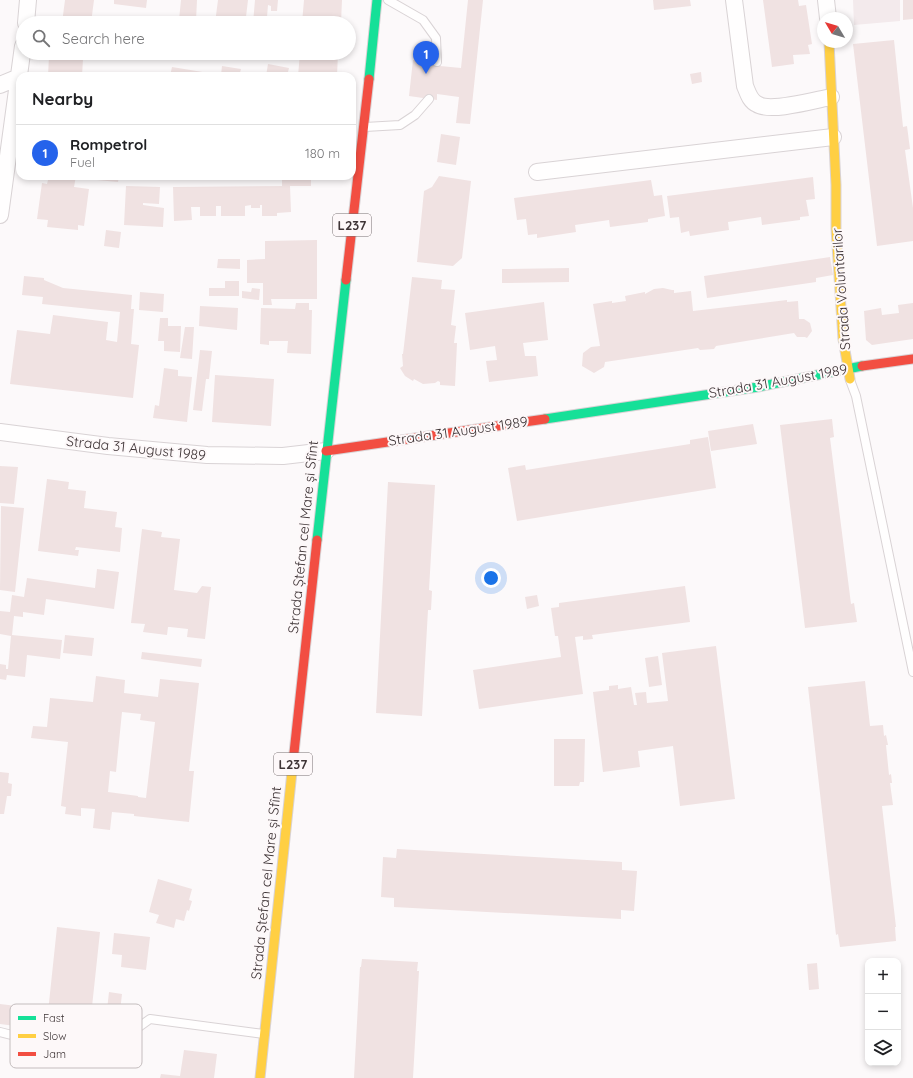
<!DOCTYPE html>
<html lang="en">
<head>
<meta charset="utf-8">
<style>
  body { margin:0; font-family:Quicksand,sans-serif; background:#f2f2f2; color:#202124 }
  .controls { position:absolute; right:12px; bottom:12px; display:grid; overflow:hidden; border-radius:8px; box-shadow:0 2px 6px #0003 }
  .controls button { width:36px; height:36px; display:grid; place-items:center; padding:0; border:0; border-bottom:1px solid #e0e0e0; background:#fff; color:#202124; font:20px sans-serif }
  .compass { position:absolute; left:817px; top:12px; width:36px; height:36px; border-radius:50%; background:#fff; box-shadow:0 2px 6px #0003; rotate:308deg }
  .you { position:absolute; left:491px; top:578px; width:14px; height:14px; margin:-10px; border:3px solid #fff; border-radius:50%; background:#1a73e8; box-shadow:0 0 0 6px #1a73e833 }
  .badge { display:grid; place-items:center; width:26px; height:26px; border-radius:50%; background:#2563eb; color:#fff; font-size:13px; font-weight:700 }
  .pin { position:absolute; translate:-50% -33px; filter:drop-shadow(0 1px 2px #0008) }
  .pin::after { content:''; position:absolute; top:21px; width:14px; height:12px; background:inherit; clip-path:polygon(0 0,100% 0,50% 100%) }
  .list { margin:0; padding:0; list-style:none }
  h2 { display:flex; justify-content:space-between; align-items:center; height:52px; margin:0; padding:0 16px; font-size:17px }
  h2 small { font-size:13px; font-weight:400; color:#757577 }
  .list li { display:grid; grid-template-columns:26px 1fr auto; gap:12px; align-items:center; box-sizing:border-box; height:56px; padding:0 16px; border-top:1px solid #e0e0e0 }
  .list b { display:block; font-size:15px; white-space:nowrap }
  .list p { margin:0; font-size:13px; white-space:nowrap; color:#757577 }
  .list em { font-size:13px; font-style:normal; color:#757577 }
  .icon { flex:none; width:22px; height:22px; fill:none; stroke:currentColor; stroke-width:2; stroke-linecap:round; stroke-linejoin:round }
  .map { position:relative; flex:none; width:913px; height:1078px; overflow:hidden }
  .search { position:absolute; background:#fff; box-shadow:0 2px 6px #0003; left:16px; top:16px; width:340px; height:44px; display:flex; align-items:center; gap:10px; box-sizing:border-box; padding:0 14px; border-radius:22px; color:#757577; font-size:15px }
  .panel { position:absolute; background:#fff; box-shadow:0 2px 6px #0003; left:16px; top:72px; width:340px; height:108px; border-radius:12px }
  .map>svg:first-child { display:block }
  .built { fill:#f3eaec }
  .building { fill:#f0e2e2; fill-rule:evenodd }
  .lines { fill:none; stroke-linecap:round; stroke-linejoin:round }
  .lane-casing { stroke:#d9d3d5; stroke-width:10 }
  .street-casing { stroke:#d9d3d5; stroke-width:18 }
  .fast-casing { stroke:#d9d3d5; stroke-width:11 }
  .slow-casing { stroke:#d9d3d5; stroke-width:11 }
  .jam-casing { stroke:#d9d3d5; stroke-width:11 }
  .lane { stroke:#fffefe; stroke-width:8 }
  .street { stroke:#fffefe; stroke-width:16 }
  .fast { stroke:#16e098; stroke-width:9 }
  .slow { stroke:#ffcf43; stroke-width:9 }
  .jam { stroke:#f24e42; stroke-width:9 }
  .labels { text-anchor:middle; dominant-baseline:central; stroke-width:4; stroke-linejoin:round; paint-order:stroke }
  .shield { fill:#fdf8f9; stroke:#776f70; stroke-width:1 }
  .shield-label { font-size:13px; font-weight:bold; fill:#3e3436 }
  .street-label { font-size:14px; fill:#3e3436; stroke:#fdf8f9 }
  .key { fill:#fdf8f9; stroke:#c4bdbe; stroke-width:1 }
  .key-label { font-size:11px; fill:#3e3436 }
</style>
</head>
<body>
<div class="map">
<svg width="913" height="1078" viewBox="0 0 913 1078">
  <rect width="100%" height="100%" fill="#fcf9fa"/>
  <path class="built" d="M853 0H900V21L854 25Z"/>
  <path class="building" d="M65 0H94L91 23H62Z
    M114 0H147L146 8 114 4Z
    M181 0H197L196 21 179 20Z
    M218 0H248L246 17H250L249 23H215Z
    M255 0H278L277 11H271V6L268 5 267 17H270V23H253Z
    M304 0H342L341 23H302Z
    M468 0H483L470 124 456 123 459 97 437 94V100L409 96 413 60 441 62 440 66 461 68Z
    M653 0H690L691 6 654 10Z
    M763 0H798L799 6 806 5 812 44 808 45 810 54 793 55 794 64 772 67Z
    M903 0H913V19L903 20Z
    M92 19 119 20V23H92Z
    M146 21H177V23H146Z
    M894 40 903 127 907 126 910 149 905 150 913 208V241L877 246 853 44Z
    M228 53H246V58L228 56Z
    M250 53H259V60H249Z
    M300 53H338L337 76H298Z
    M49 56 83 59 82 76H48Z
    M268 64 289 68 287 76H266Z
    M222 66 241 69 239 76H170L172 67 221 75Z
    M701 72 702 82 692 84 690 74Z
    M441 134 460 137 456 165 437 162Z
    M49 176H76L74 187 89 189 84 226 78 225V230L47 227 48 220 37 219 42 183 47 184Z
    M86 176H119L118 182 86 179Z
    M282 176H330V178H311V186H282Z
    M439 176 471 181 462 258 453 266 417 262 424 191 432 187Z
    M813 177 815 199 806 200 809 216 800 217V220L762 225 761 217 728 222 729 230 690 236 689 231 681 233 679 217 670 218 667 196Z
    M651 180 654 196 662 195 665 216 648 219V222L610 227 609 220 575 225 576 232 537 238V234L528 235 526 219 517 220 514 198Z
    M126 186 160 187 159 204 143 203V205L164 208 163 227 124 225Z
    M290 186 291 212 277 213V216H262V205H260V208H251V205L245 206V216H221V206H216V216H200V207H191L192 220 174 221 173 187Z
    M106 230 121 232 119 248 104 246Z
    M317 240V299H271L272 305H263V283H247V260L265 259V241Z
    M830 257 833 275 816 278V282L707 298 704 276Z
    M218 259H240V269L217 268Z
    M569 268V282L502 283V269Z
    M24 276 44 278V280L63 288 132 295 131 309H134L131 344 139 345 133 398 10 384 17 330 50 334 53 315 108 322 106 340 117 342 120 312 42 304 43 297 22 295Z
    M412 277 442 280 441 289 455 290 451 325 456 326 454 343H457L455 386 440 385V382L438 381 435 383 423 384 414 379 413 381 405 376 400 368 403 366 402 354H403Z
    M225 281H239V296H209V288H225Z
    M252 288 260 289 259 300 242 298V291L251 292Z
    M663 288 672 290H674V293L691 291 693 311 787 300V302L798 301 799 319H804L810 323 812 331 807 338 805 337H797L794 333 716 346 714 349 700 350 698 348 605 362 604 367 594 373 582 366 583 353 591 347 600 346 593 304 612 301V303L626 301 625 296 645 292V294L654 289Z
    M140 292 164 294 163 312 139 310Z
    M544 302 548 340 523 343 525 356H536L538 376 489 382 486 361 497 360 495 346 470 350 465 313Z
    M296 303H309V310H312L311 354 287 353 288 341H269V345L260 344 261 308 295 309Z
    M913 303V339L872 345 866 340 864 311 881 308 882 315 899 313 898 305Z
    M200 306 238 308 237 330 199 326Z
    M160 318H168V326H181L180 352 164 351V341H158Z
    M185 327H194L192 359 180 358Z
    M200 350 212 351 209 379H206L202 411 193 410Z
    M164 368 178 370V376L192 377 187 422 153 418 155 405 159 406Z
    M215 375 274 379 271 426 212 422Z
    M832 419 834 437 830 438 851 604 854 603 857 622 805 628 780 425Z
    M753 424 757 444 711 451 708 431Z
    M708 437 716 488 517 521 508 468 525 465 526 470 690 444V440Z
    M0 466 18 467 14 504 0 503Z
    M47 479 69 482 68 489 86 491 84 508 117 512 115 527 122 528 120 552 76 547 75 550H79L78 556 38 551Z
    M388 482 435 485 429 590 432 591 431 610H428L422 716 376 713Z
    M1 506 24 508 15 592 0 590Z
    M142 529 162 532 161 537 180 539 174 590 197 593 202 586 211 587 205 639 187 637 188 629 170 627H168L167 635 143 632 145 624 131 623Z
    M97 569 119 572 114 609 46 599 44 615 23 612V617L14 616 12 635 62 640 60 659 27 655 25 677 7 675 6 680 0 679V664L6 665V669H8L11 636 0 634V611L10 612 12 595 24 597 27 578 95 588Z
    M685 586 690 622 592 635 593 639 583 640V636L575 637 583 694 479 709 473 670 561 657 558 636H555L551 608 559 607V603Z
    M537 595 539 606 527 609 525 597Z
    M65 635 94 638 92 656 63 653Z
    M716 646 735 799 680 806 673 746 638 751 640 767 603 772 593 692 609 690V686L618 685V689L631 687 634 705H637L635 693 646 692 647 703 668 701 662 653Z
    M142 652 202 659 201 667 141 659Z
    M658 656 662 685 649 687 645 658Z
    M96 676 125 680 124 693 158 697 160 679 199 683 189 771H194L189 822 134 816V814L112 812 110 830 93 828 95 809 81 808V816L65 814 66 807 61 806 68 742 31 738 33 726 47 727 50 698 93 702ZM122 712 141 714 140 720 155 722 146 798 138 797V796L108 792 110 771 116 772Z
    M865 681 870 726 883 725 884 736 886 735 888 745H886L889 775 891 774 892 783H890L893 805 882 806 896 927H895L896 941 840 947 838 934 836 935 808 687Z
    M554 739H585L584 782H580L579 786H554Z
    M0 772 9 773 8 783 12 784 11 796H7L4 814H0Z
    M397 849 622 862V870L637 871 634 911 621 910V919L394 907V898L381 897 383 857 396 858Z
    M158 879 192 889 189 900 192 901 189 911 187 910 184 921 176 919 174 928 156 923 159 915 149 912Z
    M57 927 100 932 91 1016 48 1012Z
    M114 933 150 937 146 970 121 967 122 955 112 954Z
    M362 959 418 962 417 971H419L413 1078H354L360 967H361Z
    M817 963 819 989 809 990 807 964Z
    M109 992 122 994 119 1020 106 1019Z
    M0 1004 33 1008 31 1028 0 1024Z
    M184 1050 217 1054 214 1078H160L161 1074 180 1076Z"/>
  <g class="lines">
    <defs>
      <path id="lane" d="M388 0 423 20 436 38 437 62
        M365 127 400 125 415 115 429 99
        M850 380 856 396 913 672
        M0 1032 63 1048 118 1042 150 1019 264 1034"/>
      <path id="street" d="M734 0 745 86C748 93 750 101 757 104 770 113 815 100 831 97
        M826 0 828 18
        M26 23 28 0
        M0 85 19 77
        M537 172 833 137
        M0 215 23 46
        M0 432 108 446 207 455 283 456 326 451"/>
      <path id="fast" d="M369 79 377 0
        M545 419 758 387 862 366
        M317 540 346 280"/>
      <path id="slow" d="M829 42 836 185V228L843 339 850 379
        M260 1078 293 762"/>
      <path id="jam" d="M346 280 369 79
        M862 366 913 359
        M326 451 545 419
        M293 762 317 540"/>
    </defs>
    <use href="#lane" class="lane-casing"/>
    <use href="#street" class="street-casing"/>
    <use href="#fast" class="fast-casing"/>
    <use href="#slow" class="slow-casing"/>
    <use href="#jam" class="jam-casing"/>
    <use href="#lane" class="lane"/>
    <use href="#street" class="street"/>
    <use href="#fast" class="fast"/>
    <use href="#slow" class="slow"/>
    <use href="#jam" class="jam"/>
  </g>
  <g class="labels">
    <g class="shield">
      <rect x="333" y="214" width="38" height="22" rx="3"/>
      <rect x="274" y="753" width="38" height="22" rx="3"/>
    </g>
    <g class="shield-label">
      <text x="352" y="225">L237</text>
      <text x="293" y="764">L237</text>
    </g>
    <g class="street-label">
      <text transform="translate(841 289) rotate(-94)">Strada Voluntarilor</text>
      <text transform="translate(778 381) rotate(-10)">Strada 31 August 1989</text>
      <text transform="translate(458 431) rotate(-8)">Strada 31 August 1989</text>
      <text transform="translate(136 448) rotate(6)">Strada 31 August 1989</text>
      <text transform="translate(303 537) rotate(-84)">Strada Ștefan cel Mare și Sfînt</text>
      <text transform="translate(266 883) rotate(-84)">Strada Ștefan cel Mare și Sfînt</text>
    </g>
  </g>
  <rect x="10" y="1004" width="132" height="64" rx="6" class="key"/>
  <rect x="18" y="1016" width="18" height="4" fill="#16e098"/>
  <rect x="18" y="1034" width="18" height="4" fill="#ffcf43"/>
  <rect x="18" y="1052" width="18" height="4" fill="#f24e42"/>
  <g class="key-label">
    <text x="43" y="1022">Fast</text>
    <text x="43" y="1040">Slow</text>
    <text x="43" y="1058">Jam</text>
  </g>
</svg>
<div class="controls">
<button>+</button>
<button>−</button>
<button><svg class="icon" aria-label="layers" viewBox="0 0 24 24"><path d="M12 4l9 5-9 5-9-5zM3 14l9 5 9-5"/></svg></button>
</div>
<svg class="compass" viewBox="-18 -18 36 36"><path d="M0-13l5 13h-10z" fill="#e53935"/><path d="M0 13l5-13h-10z" fill="#757577"/></svg>
<div class="you"></div>
<div class="pin badge" style="left:426px;top:74px">1</div>
<div class="search"><svg class="icon" aria-label="search" viewBox="0 0 24 24"><circle cx="10" cy="10" r="6"/><path d="M15 15l6 6"/></svg>Search here</div>
<section class="panel">
<h2>Nearby<small></small></h2>
<ul class="list">
<li><span class="badge">1</span><div><b>Rompetrol</b><p>Fuel</p></div><em>180 m</em></li>
</ul>
</section>
</div>
</body>
</html>
